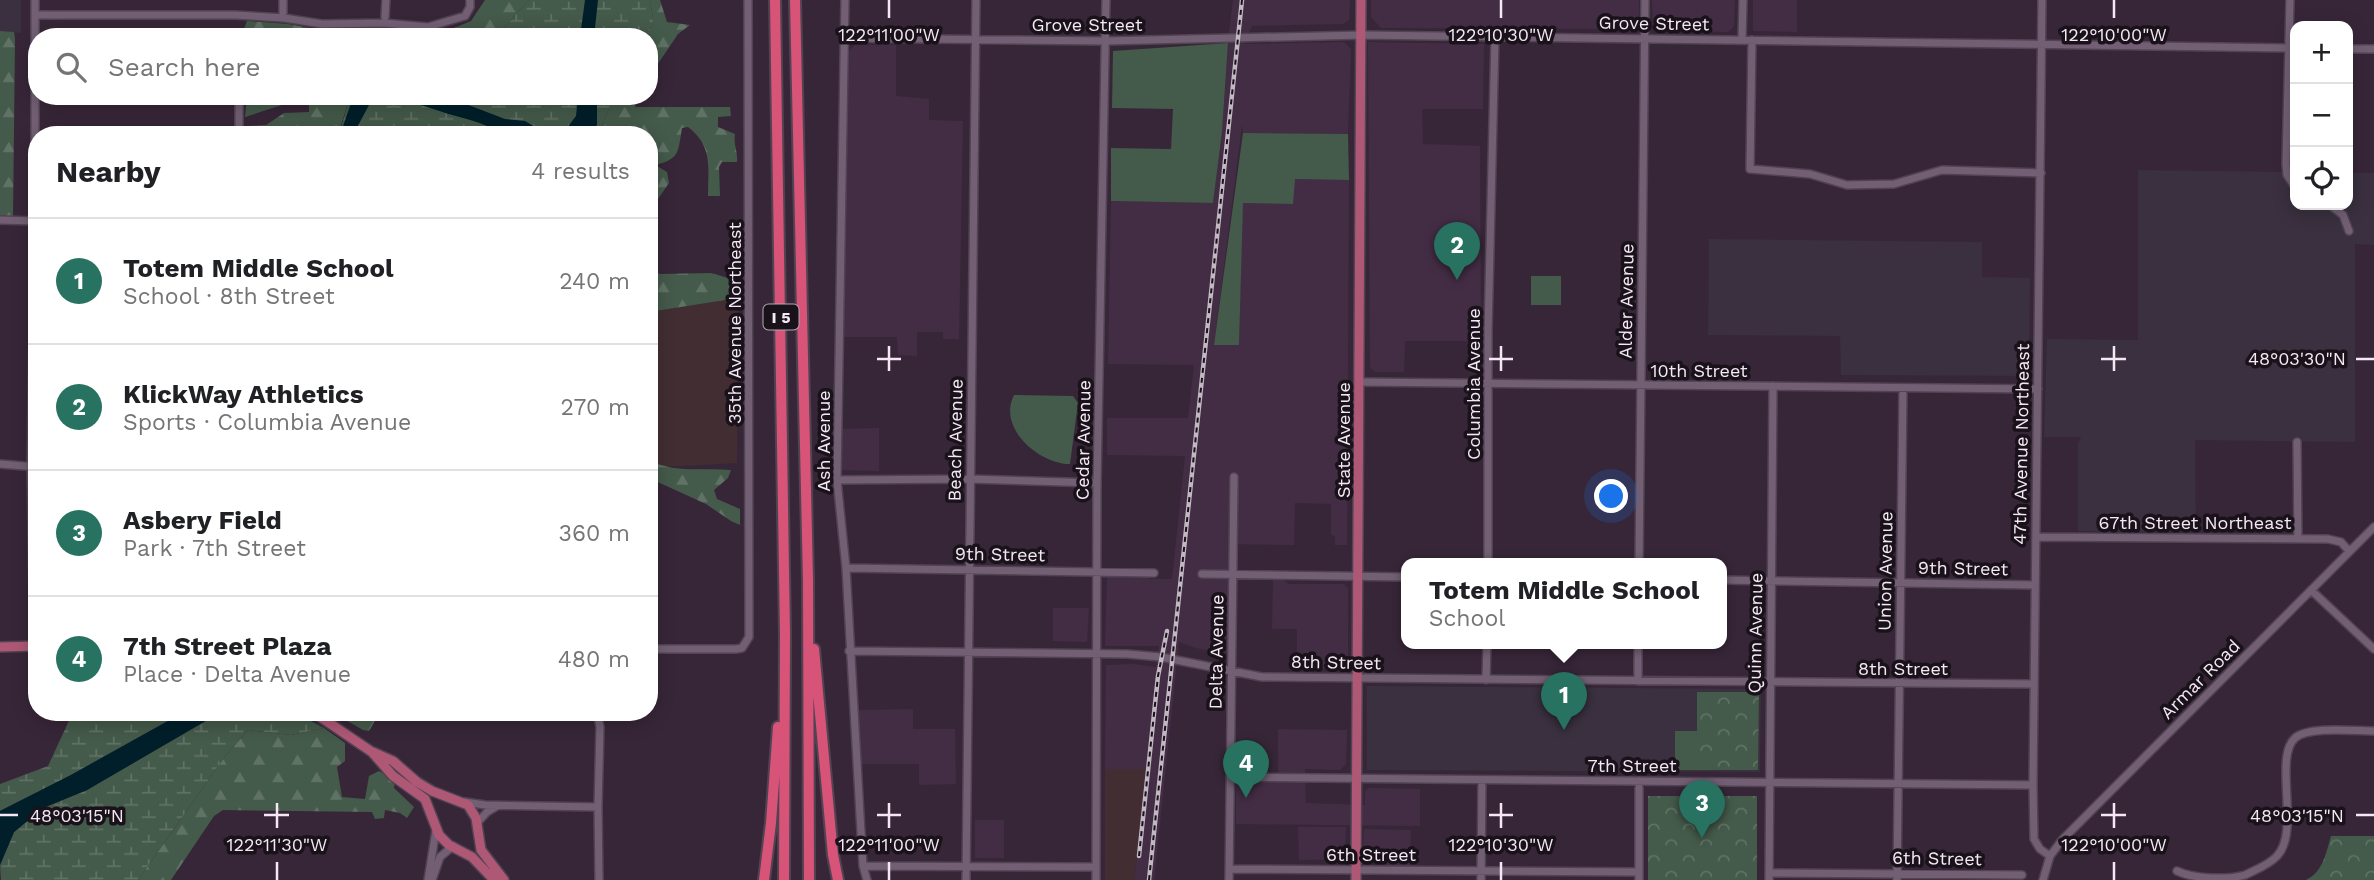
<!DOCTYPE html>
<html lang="en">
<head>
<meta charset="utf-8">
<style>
  body { margin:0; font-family:"Work Sans",sans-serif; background:#f2f2f2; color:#202124 }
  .controls { position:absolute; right:21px; top:21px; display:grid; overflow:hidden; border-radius:14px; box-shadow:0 4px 18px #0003 }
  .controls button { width:63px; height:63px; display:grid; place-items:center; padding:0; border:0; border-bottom:2px solid #e0e0e0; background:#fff; color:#202124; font:35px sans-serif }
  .you { position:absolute; left:1612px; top:497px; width:24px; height:24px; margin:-18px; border:5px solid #fff; border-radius:50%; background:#1a73e8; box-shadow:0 0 0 10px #1a73e833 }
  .badge { display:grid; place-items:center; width:46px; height:46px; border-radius:50%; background:#277260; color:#fff; font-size:23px; font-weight:700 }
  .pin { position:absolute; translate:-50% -58px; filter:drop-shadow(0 2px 4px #0008) }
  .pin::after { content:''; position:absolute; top:37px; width:24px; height:21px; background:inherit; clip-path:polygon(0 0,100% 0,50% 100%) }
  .popup { position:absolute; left:1401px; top:558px; width:326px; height:91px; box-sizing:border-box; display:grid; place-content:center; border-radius:14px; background:#fff; filter:drop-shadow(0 2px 5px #0005); font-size:23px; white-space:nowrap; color:#757577 }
  .popup b { font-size:26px; color:#202124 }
  .popup::after { content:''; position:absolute; left:50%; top:100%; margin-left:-14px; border:14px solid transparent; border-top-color:#fff }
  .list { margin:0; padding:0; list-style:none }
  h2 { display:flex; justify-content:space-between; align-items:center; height:91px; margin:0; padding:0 28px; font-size:30px }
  h2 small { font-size:23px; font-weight:400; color:#757577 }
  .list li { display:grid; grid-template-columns:46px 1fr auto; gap:21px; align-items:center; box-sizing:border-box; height:126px; padding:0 28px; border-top:2px solid #e0e0e0 }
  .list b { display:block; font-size:26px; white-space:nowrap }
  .list p { margin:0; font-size:23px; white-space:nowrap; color:#757577 }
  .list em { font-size:23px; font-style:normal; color:#757577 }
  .icon { flex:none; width:38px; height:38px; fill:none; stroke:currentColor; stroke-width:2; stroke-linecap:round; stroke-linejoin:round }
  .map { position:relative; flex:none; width:2374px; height:880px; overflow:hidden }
  .search { position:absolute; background:#fff; box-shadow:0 4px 18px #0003; left:28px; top:28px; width:630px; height:77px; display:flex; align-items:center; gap:18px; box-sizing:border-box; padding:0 24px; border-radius:28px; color:#757577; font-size:26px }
  .panel { position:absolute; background:#fff; box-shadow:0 4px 18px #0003; left:28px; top:126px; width:630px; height:595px; border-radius:28px }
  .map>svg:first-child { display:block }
  .built { fill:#432d45 }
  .industrial { fill:#422e32 }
  .education { fill:#3a303f }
  .grass { fill:#445a4a }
  .forest { fill:url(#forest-firs) }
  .wetland { fill:url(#wetland-marsh) }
  .park { fill:url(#park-crowns) }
  .water { fill:#001f2a }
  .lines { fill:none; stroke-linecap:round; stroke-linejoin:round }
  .minor-casing { stroke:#514352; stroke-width:10 }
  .major-casing { stroke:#514352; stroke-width:12 }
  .highway-casing { stroke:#514352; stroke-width:14 }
  .minor { stroke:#725f74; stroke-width:7 }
  .major { stroke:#af5876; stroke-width:9 }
  .highway { stroke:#d75377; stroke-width:10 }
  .rail-casing { stroke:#c4b7c4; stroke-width:4.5 }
  .rail { stroke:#1a121a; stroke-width:2; stroke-dasharray:5; stroke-linecap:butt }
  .ticks { fill:none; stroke:#f4e8f4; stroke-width:2.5 }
  .labels { text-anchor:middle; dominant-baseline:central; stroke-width:7; stroke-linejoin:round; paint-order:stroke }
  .shield { fill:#1a121a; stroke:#b3a8b3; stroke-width:2 }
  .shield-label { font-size:16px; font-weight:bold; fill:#f4e8f4 }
  .street-label { font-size:18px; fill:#f4e8f4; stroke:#1a121a }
  .ticks-label { font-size:18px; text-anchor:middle; fill:#f4e8f4; stroke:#1a121a; stroke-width:7; stroke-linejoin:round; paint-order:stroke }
</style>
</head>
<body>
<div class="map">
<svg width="2374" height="880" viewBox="0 0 2374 880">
  <defs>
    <pattern id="forest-firs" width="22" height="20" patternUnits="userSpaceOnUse" patternTransform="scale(1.75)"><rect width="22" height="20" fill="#445a4a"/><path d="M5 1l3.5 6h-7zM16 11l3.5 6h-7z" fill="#607265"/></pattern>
    <pattern id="wetland-marsh" width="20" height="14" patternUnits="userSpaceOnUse" patternTransform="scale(1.75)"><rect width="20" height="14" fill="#445a4a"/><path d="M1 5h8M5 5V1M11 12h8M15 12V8" fill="none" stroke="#607265"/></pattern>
    <pattern id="park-crowns" width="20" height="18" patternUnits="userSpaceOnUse" patternTransform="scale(1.75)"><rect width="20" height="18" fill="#445a4a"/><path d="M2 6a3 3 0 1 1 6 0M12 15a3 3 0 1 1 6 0" fill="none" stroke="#607265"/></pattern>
  </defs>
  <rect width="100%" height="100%" fill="#372638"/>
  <path class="built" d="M1233 0H1350L1349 20 1343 24 1252 26 1244 44 1344 42 1351 49 1348 134 1243 133 1242 125 1214 344 1239 345 1242 202 1292 204 1294 179 1349 180 1347 545H1335V537L1331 534V504L1295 503 1294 545 1230 544 1228 652 1222 654 1196 648 1179 642 1154 880H1134L1147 769H1105L1106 665 1133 664 1156 667 1159 646H1105L1107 575H1149V579H1172L1185 456 1107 455V418H1188L1194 365 1108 364 1111 201 1213 203 1222 132 1229 32Z
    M1371 0H1639V18L1628 29 1381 28 1371 17Z
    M1652 0H1735L1734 26 1728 32 1655 31 1653 28Z
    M1753 0H1797V32L1753 31Z
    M1368 42 1484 44 1483 109H1422L1423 144 1480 146 1481 341H1405L1404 372H1375L1370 367Z
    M855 45H896V96L929 99V120L963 121 959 339H943V332H917V356L898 355 897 337H843L848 52Z
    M879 428V471L840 470V429Z
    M1273 580H1284L1289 584H1344L1348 588V661L1344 668 1297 669V629H1272Z
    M1053 608H1089L1087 642 1053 641Z
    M913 709V729H955L956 784 919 785V764H860L857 710Z
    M1278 729 1347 730 1346 764 1340 770 1305 769 1306 803 1365 805V791L1369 788 1420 789V826L1236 824V779L1278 780Z
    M975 820H1004V858H975Z
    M1298 827H1346L1345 859 1299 860Z
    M1364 829 1411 830 1410 867 1388 866 1366 859 1363 855Z"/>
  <path class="industrial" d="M738 298 737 463 662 467 649 460V312Z
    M1105 769H1147L1134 880H1105Z"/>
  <path class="education" d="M0 0H21V33L0 31Z
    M2138 170 2295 172V205H2348V173H2374V245L2355 244V442L2195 440 2196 532 2078 531V444L2081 437H2044L2047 339 2138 340Z
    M1709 239 1982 242V277L2030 278 2029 376 1841 375 1840 336 1708 335Z
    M1367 686 1761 689 1760 772 1367 770Z"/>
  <path class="grass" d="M1228 43 1222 132 1213 203 1111 201V148L1171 149 1173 109 1112 108 1113 51Z
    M1243 133 1348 134 1349 180 1295 179 1293 204 1243 203 1239 345H1214Z
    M1531 276H1561V305H1531Z
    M1014 395 1073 396 1078 403 1070 464C1039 464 997 428 1014 395Z
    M1675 731H1697V770H1675Z"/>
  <path class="forest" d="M485 0H529L496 37H241L247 21 288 24 325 31 363 28 447 31 471 21Z
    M650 0H660L667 22 690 25 678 34 649 77V37H640L654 24Z
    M0 31 14 32 15 39 13 217H0Z
    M247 96H350L338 135H244L248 126 266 125 284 113 309 112V101L285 104 245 117Z
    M614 96H637L635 107H730L731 116 718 117V127L735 134C733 144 738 151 737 162H722L719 167 720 196H708C708 167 713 146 688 127L682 128C678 152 680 159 655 165L667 172 669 183 649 212V135H598Z
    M649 269 660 274 711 273 738 281V298L649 312Z
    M649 460C675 474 703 467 731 470L728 478 714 490 717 499 740 509V525L731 521 706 504 649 478Z
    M332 712H380L369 731 363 730Z
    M324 728 345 743V761L337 767 342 797 365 799 369 776 379 771 395 780 394 788 414 807 407 818 400 813 385 810 384 818 375 819 372 812 223 810 214 816 171 880H138L226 755 248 730 291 735Z"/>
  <path class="wetland" d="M529 0H650L654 24 640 37H496Z
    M350 96H614L598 135H339Z
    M73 712H184L71 775 0 811V784L48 766Z
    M221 712H294L324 728 291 735 248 730 226 755 138 880H1L0 865 14 832 43 808 87 790Z"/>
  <path class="park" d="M1697 692H1759L1758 770H1697Z
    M1648 796H1757V880H1648Z
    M2331 836H2374V880H2306C2323 872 2326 853 2331 836Z"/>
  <path class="water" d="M585 0H598L594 37H580Z
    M357 96H445L505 119 525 121 545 133 564 132 576 116 578 96H597V125L587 135H502C488 124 473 121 456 116 425 108 401 93 369 105L353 135H340L352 100Z
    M184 712H221L87 790 43 808 14 832 0 865V811L71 775Z"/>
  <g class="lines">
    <defs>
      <path id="minor" d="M845 0 837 480 846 568 860 815 863 866 867 880
        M2042 0 2033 785 2034 839 2040 849 2050 856
        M2290 0 2286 164 2287 175 2295 187
        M283 13V0
        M35 15H235L284 18 322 24 384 23 428 27 465 16 470 7V0
        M385 17 386 0
        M844 38 1106 41 1362 35 2295 48
        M1742 40 1743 0
        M1752 40 1750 169 1810 174 1847 185 1894 184 1942 170 2041 173
        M2348 49H2374
        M239 100V135
        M2330 205 2343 215 2349 231
        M0 220 35 221
        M1359 382 2038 389
        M2297 442 2298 539
        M0 464 37 467
        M837 480 970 479 1097 483
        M2036 537 2328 539 2341 542 2349 551
        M1488 564V332L1495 37
        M1639 564 1645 0
        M846 568 1154 573
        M1202 574 1406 577
        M1722 580 2035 585
        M2311 590 2374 649
        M34 647 31 467 35 221V0
        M649 649H736L742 648 749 637 748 0
        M849 651 1127 654 1161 657 1262 677 2034 684
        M1486 680 1487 644
        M1638 681V644
        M597 712 600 727 598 807 599 880
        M1230 777 2033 785
        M465 802 485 805 598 807
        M477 823 487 812 497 806
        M863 866 1096 867
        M1229 869 1639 872
        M2177 871C2194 879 2227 880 2245 875 2255 870 2269 865 2277 856 2301 831 2273 758 2295 738 2309 726 2355 731 2374 731
        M1769 873 2022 875
        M428 880 436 830
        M432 880 440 857 453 846
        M966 880 976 0
        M1096 880 1097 483 1106 0
        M1229 880 1234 477
        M1481 880 1482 780
        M1639 880V781
        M1769 880 1773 386
        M1897 880 1903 388
        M2043 880 2050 856 2062 840 2374 527"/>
      <path id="major" d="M0 647 37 646
        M313 712 372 752 393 776 425 799 439 835 449 845 472 857 494 880
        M373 752 393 761 417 782 432 791 468 805 476 818 481 850 504 880
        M1356 880 1361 0"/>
      <path id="highway" d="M775 0 785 634 784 880
        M795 0 808 580 809 880
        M814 649 833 855 838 880
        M764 880 771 823 778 727"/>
    </defs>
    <use href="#minor" class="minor-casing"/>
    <use href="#major" class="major-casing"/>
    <use href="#highway" class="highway-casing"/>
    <use href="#minor" class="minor"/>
    <use href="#major" class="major"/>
    <use href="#highway" class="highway"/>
    <defs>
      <path id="rail" d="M1139 856 1158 676 1167 631
        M1149 880 1242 0"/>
    </defs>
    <use href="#rail" class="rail-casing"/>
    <use href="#rail" class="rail"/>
  </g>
  <path class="ticks" d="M889 0V18M1501 0V18M2114 0V18M889 346V371M1501 346V371M2114 346V371M877 359H901M1489 359H1513M2101 359H2126M2356 359H2374M277 803V828M889 803V828M1501 803V828M2114 803V828M0 815H18M264 815H289M877 815H901M1489 815H1513M2101 815H2126M2356 815H2374M277 862V880M889 862V880M1501 862V880M2114 862V880"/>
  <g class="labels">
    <rect class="shield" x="763.5" y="304.5" width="35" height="25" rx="5"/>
    <g class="shield-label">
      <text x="781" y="317">I 5</text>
    </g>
    <g class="street-label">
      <text transform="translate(1654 23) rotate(1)">Grove Street</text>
      <text x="1087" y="24">Grove Street</text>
      <text transform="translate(1626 301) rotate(-89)">Alder Avenue</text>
      <text transform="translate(734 323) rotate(-90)">35th Avenue Northeast</text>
      <text x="1699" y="370">10th Street</text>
      <text transform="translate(1473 384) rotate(-90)">Columbia Avenue</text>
      <text transform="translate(955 440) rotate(-89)">Beach Avenue</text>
      <text transform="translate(1083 440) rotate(-89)">Cedar Avenue</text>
      <text transform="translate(1343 440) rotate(-90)">State Avenue</text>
      <text transform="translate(823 441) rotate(-90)">Ash Avenue</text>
      <text transform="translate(2021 444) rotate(-89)">47th Avenue Northeast</text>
      <text x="2195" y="522">67th Street Northeast</text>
      <text transform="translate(1000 554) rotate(1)">9th Street</text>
      <text transform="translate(1963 568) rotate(1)">9th Street</text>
      <text transform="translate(1885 571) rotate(-89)">Union Avenue</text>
      <text transform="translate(1755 633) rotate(-89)">Quinn Avenue</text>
      <text transform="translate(1216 652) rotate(-89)">Delta Avenue</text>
      <text transform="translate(1336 662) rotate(1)">8th Street</text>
      <text x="1903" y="668">8th Street</text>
      <text transform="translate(2200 679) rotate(-45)">Armar Road</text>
      <text x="1632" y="765">7th Street</text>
      <text x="1371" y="854">6th Street</text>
      <text transform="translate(1937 858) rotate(1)">6th Street</text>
    </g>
  </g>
  <g class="ticks-label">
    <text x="889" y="41">122°11'00"W</text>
    <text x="1501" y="41">122°10'30"W</text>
    <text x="2114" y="41">122°10'00"W</text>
    <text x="2297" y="365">48°03'30"N</text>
    <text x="77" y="822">48°03'15"N</text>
    <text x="2297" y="822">48°03'15"N</text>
    <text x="277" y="851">122°11'30"W</text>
    <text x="889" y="851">122°11'00"W</text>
    <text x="1501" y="851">122°10'30"W</text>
    <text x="2114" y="851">122°10'00"W</text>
  </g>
</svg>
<div class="controls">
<button>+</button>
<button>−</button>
<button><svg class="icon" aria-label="locate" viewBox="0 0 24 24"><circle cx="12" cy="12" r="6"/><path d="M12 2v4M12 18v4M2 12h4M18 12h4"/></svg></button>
</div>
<div class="you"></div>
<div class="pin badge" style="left:1564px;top:730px">1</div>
<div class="popup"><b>Totem Middle School</b>School</div>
<div class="pin badge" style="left:1457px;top:280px">2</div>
<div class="pin badge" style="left:1702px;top:838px">3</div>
<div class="pin badge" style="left:1246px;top:798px">4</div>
<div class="search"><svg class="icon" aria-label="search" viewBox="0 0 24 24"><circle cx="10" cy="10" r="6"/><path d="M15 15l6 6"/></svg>Search here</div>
<section class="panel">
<h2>Nearby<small>4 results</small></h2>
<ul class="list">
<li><span class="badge">1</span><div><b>Totem Middle School</b><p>School · 8th Street</p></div><em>240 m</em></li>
<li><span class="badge">2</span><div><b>KlickWay Athletics</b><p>Sports · Columbia Avenue</p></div><em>270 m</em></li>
<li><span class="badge">3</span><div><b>Asbery Field</b><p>Park · 7th Street</p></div><em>360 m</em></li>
<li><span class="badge">4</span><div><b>7th Street Plaza</b><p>Place · Delta Avenue</p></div><em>480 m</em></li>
</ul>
</section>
</div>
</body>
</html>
